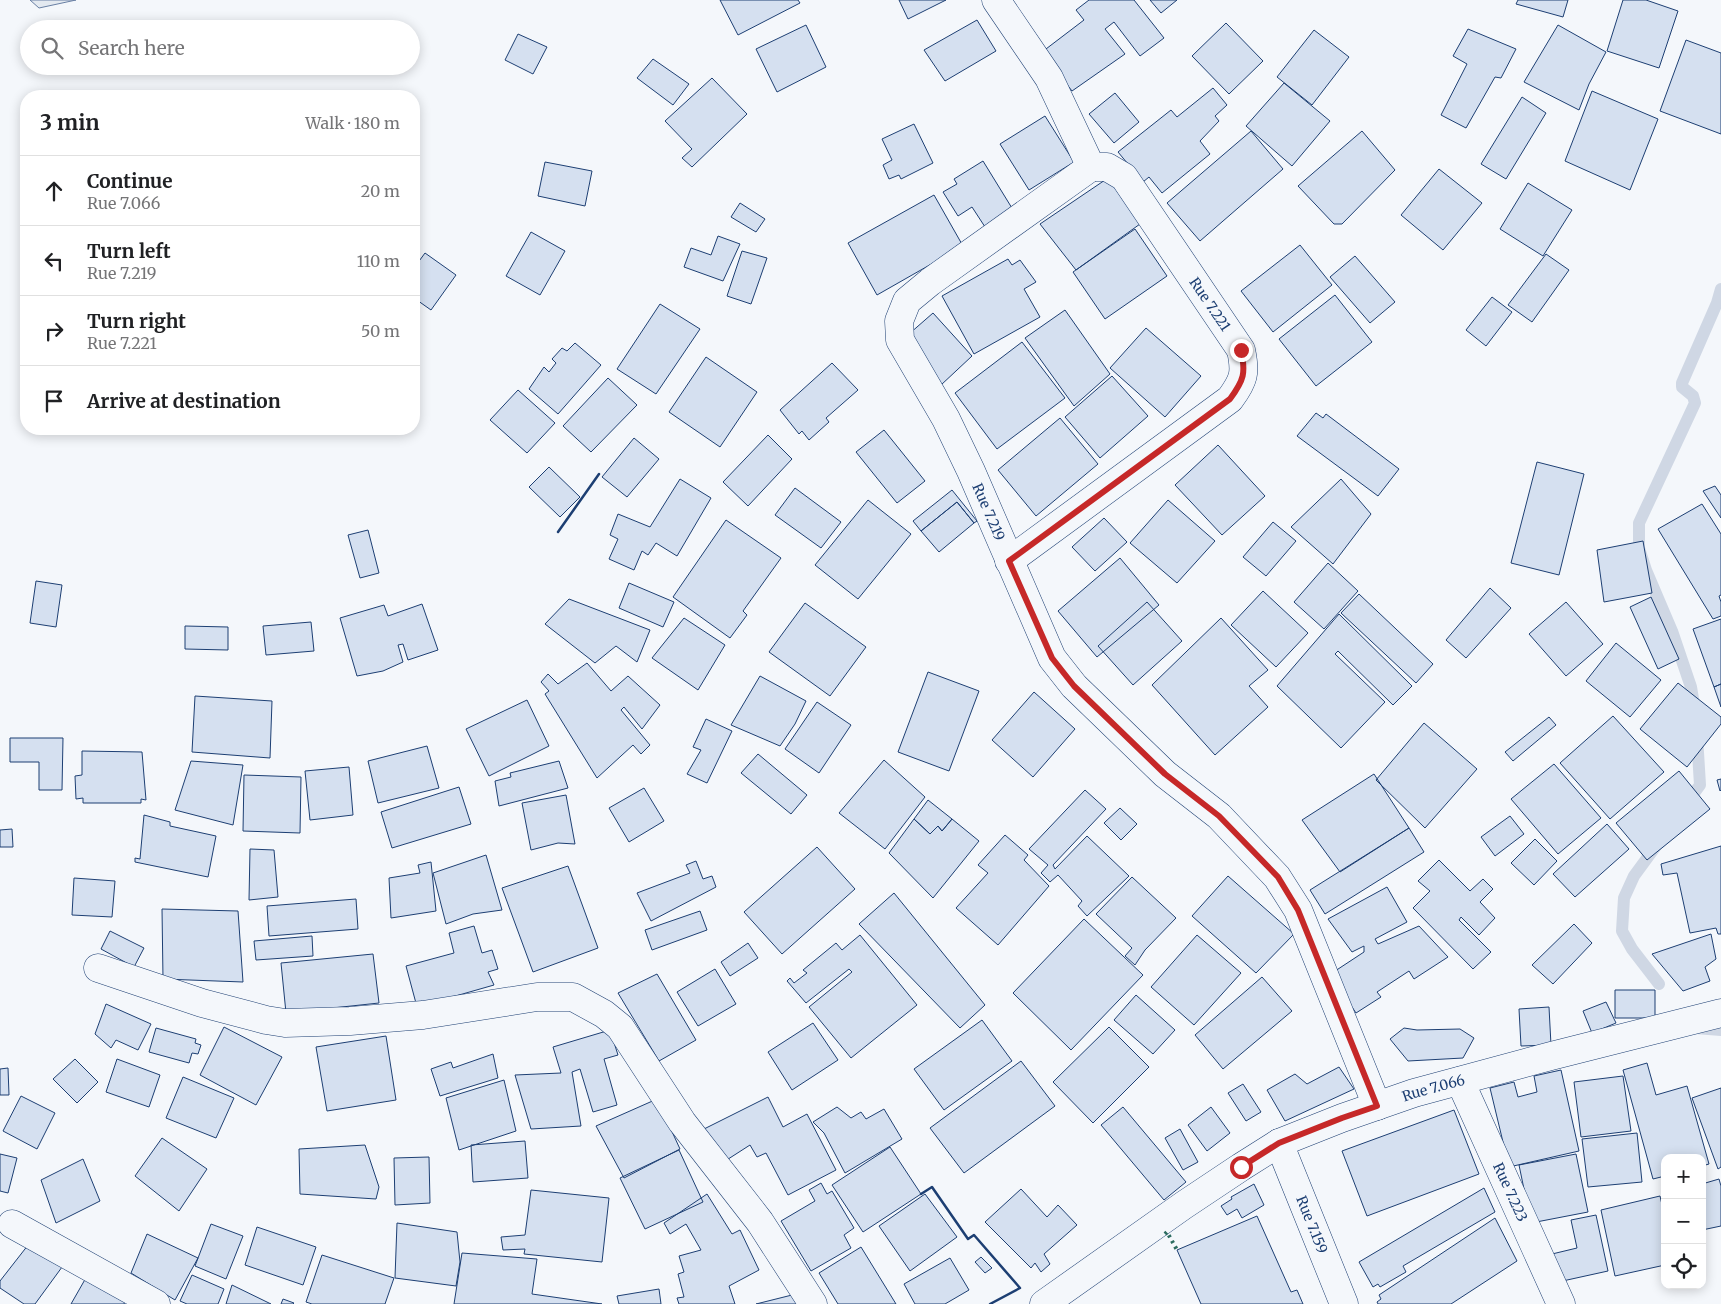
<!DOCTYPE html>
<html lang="en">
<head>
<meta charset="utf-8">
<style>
  body { margin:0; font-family:Merriweather,serif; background:#f6f6f6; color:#202124 }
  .controls { position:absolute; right:15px; bottom:15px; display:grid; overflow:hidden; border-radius:10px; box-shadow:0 2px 12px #0003 }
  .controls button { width:45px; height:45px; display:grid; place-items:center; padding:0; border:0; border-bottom:1px solid #e0e0e0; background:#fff; color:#202124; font:25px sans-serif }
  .stop { position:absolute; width:15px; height:15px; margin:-11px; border:4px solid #c62828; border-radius:50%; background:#fff }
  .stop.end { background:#c62828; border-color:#fff; box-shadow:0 1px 5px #0008 }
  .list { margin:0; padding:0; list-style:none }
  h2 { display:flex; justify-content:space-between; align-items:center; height:65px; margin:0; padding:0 20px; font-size:21px }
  h2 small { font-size:16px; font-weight:400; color:#757577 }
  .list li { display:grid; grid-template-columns:32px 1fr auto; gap:15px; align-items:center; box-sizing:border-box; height:70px; padding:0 20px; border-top:1px solid #e0e0e0 }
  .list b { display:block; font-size:19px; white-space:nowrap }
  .list p { margin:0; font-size:16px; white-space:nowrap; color:#757577 }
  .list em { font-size:16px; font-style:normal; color:#757577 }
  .icon { flex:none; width:28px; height:28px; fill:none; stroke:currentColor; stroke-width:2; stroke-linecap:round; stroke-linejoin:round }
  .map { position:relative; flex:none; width:1721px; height:1304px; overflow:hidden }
  .search { position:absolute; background:#fff; box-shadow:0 2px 12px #0003; left:20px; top:20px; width:400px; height:55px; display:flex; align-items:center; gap:12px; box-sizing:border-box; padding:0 18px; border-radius:28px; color:#757577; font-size:19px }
  .panel { position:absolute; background:#fff; box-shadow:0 2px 12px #0003; left:20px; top:90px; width:400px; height:345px; border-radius:20px }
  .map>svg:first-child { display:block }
  .green { fill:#e3e9f0; stroke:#687fa3 }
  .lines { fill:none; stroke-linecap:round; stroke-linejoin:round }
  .stream { stroke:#cfd7e4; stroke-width:12 }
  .building { fill:#d5e0f0; stroke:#1d3f73 }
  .minor-casing { stroke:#1d3f73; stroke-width:29 }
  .minor { stroke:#f4f7fb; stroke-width:28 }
  .hedge { stroke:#2c6c60; stroke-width:4; stroke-dasharray:2.5 4; stroke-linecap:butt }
  .wall { stroke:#1d3f73; stroke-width:2.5 }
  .route { stroke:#c62828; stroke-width:6 }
  .labels { text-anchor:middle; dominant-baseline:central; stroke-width:4; stroke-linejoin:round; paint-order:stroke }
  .street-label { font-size:14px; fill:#1d3f73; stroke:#f4f7fb }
</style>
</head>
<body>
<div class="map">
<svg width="1721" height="1304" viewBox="0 0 1721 1304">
  <rect width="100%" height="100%" fill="#f4f7fb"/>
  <path class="green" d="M30 0H76L39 8Z"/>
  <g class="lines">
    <path class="stream" d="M1695 711 1691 687 1672 631 1646 570 1639 548V523L1695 403 1693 396 1682 387V383L1717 303 1721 289
      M1686 804 1700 785 1697 736
      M1656 846 1634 876 1624 898 1622 931 1632 949 1659 984
      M1696 1028 1721 1030"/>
  </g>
  <path class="building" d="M720 0H798L800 3 738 35Z
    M899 0H946L908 19Z
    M1089 0H1134L1164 38 1140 56 1114 22 1105 29 1125 54 1072 91 1042 52 1084 20 1076 10Z
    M1150 0H1177L1161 13Z
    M1518 0H1568L1563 17 1516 4Z
    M1623 0H1646L1678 11 1659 68 1607 51Z
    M977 20 996 51 945 81 924 50Z
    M1226 23 1263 61 1229 94 1192 56Z
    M806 25 826 67 777 92 756 49Z
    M1558 25 1606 52 1589 84 1579 110 1524 82Z
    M1468 29 1516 49 1501 78 1495 77 1466 128 1441 115 1467 64 1453 56Z
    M1314 30 1349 57 1312 105 1277 77Z
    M518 34 547 47 533 74 505 60Z
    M1686 40 1721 53V134L1660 111Z
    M653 59 689 84 673 105 637 78Z
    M712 78 747 114 692 167 682 158 692 149 665 121Z
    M1284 83 1330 121 1292 166 1246 126Z
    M1213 88 1227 105 1215 116 1219 121 1200 141 1210 154 1162 193 1149 177 1143 182 1118 152 1171 110 1177 117Z
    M1592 91 1658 119 1630 190 1565 161Z
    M1115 93 1139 122 1114 143 1089 114Z
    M1522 97 1546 113 1506 179 1481 164Z
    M1045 116 1074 162 1029 190 1000 144Z
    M914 124 933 163 901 179 899 175 889 179 883 165 892 160 882 139Z
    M1251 131 1283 169 1200 241 1167 203Z
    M1362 131 1395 170 1342 224H1334L1298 186Z
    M983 161 1015 213 987 230 972 207 958 216 943 192 957 184 954 179Z
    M545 162 592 171 585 206 538 196Z
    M1439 169 1482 203 1443 250 1401 215Z
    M1108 178 1140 224 1076 270 1040 224Z
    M1528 183 1572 210 1543 256 1500 229Z
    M934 195 963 246 877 295 848 243Z
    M740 203 765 219 756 232 731 217Z
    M1135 229 1167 276 1105 319 1073 272Z
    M531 232 565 251 540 295 506 276Z
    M718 236 740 244 723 281 684 267 691 248 711 255Z
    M1300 245 1332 285 1273 332 1241 291Z
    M742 251 767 258 751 304 727 296Z
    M425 253 456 275 431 310 414 298V268Z
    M1546 254 1569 270 1532 322 1508 305Z
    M1355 256 1395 302 1370 323 1330 277Z
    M1008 259 1012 265 1020 260 1036 282 1024 289 1040 317 974 354 942 296Z
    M1335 295 1372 342 1316 386 1279 339Z
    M1492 297 1512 312 1486 346 1466 330Z
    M660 304 700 329 656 394 617 369Z
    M1065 310 1110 374 1074 406 1025 338Z
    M933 313 972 356 941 385 901 341Z
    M1146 328 1201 376 1165 417 1110 368Z
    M1022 342 1065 398 997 449 955 393Z
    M575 343 601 365 558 414 529 389 544 367 549 372 556 363 552 359 562 348 567 351Z
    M706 357 757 392 720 447 669 412Z
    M832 363 858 390 826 418 829 422 809 440 802 431 799 434 780 410Z
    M1112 376 1148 416 1100 458 1065 417Z
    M608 378 637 405 591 452 563 426Z
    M518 390 555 423 527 453 490 420Z
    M1316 413 1323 418 1326 414 1399 469 1378 496 1297 436Z
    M1060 418 1098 464 1036 516 998 470Z
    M884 430 925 481 897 503 856 452Z
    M768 435 792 459 748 506 723 482Z
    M634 438 659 459 627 497 602 477Z
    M1218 445 1265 496 1222 535 1175 485Z
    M1537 462 1584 474 1559 575 1511 563Z
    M549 467 580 497 560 517 529 487Z
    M680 479 711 498 677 556 656 543 648 555 642 551 634 570 609 559 618 539 610 535 618 514 650 527Z
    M1341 479 1371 514 1333 564 1291 527Z
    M1715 486 1721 495V518L1703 491Z
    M795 488 841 522 821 548 775 515Z
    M952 490 977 521 974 523 957 502 921 531 913 521Z
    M868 500 911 534 858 599 815 565Z
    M1168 500 1215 541 1177 583 1130 543Z
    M957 502 974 523 939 552 921 531Z
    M1702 504 1721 534V595L1719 596 1721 602V616L1713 619 1658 529Z
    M1104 518 1127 542 1095 571 1072 547Z
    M726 520 781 558 743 611 747 615 730 638 673 597Z
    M1273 522 1296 541 1266 576 1243 557Z
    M368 530 379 573 360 578 348 535Z
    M1643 541 1652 593 1604 602 1597 550Z
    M1120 558 1159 605 1097 657 1058 611Z
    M1328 563 1358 591 1324 629 1294 602Z
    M36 581 62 585 56 627 30 623Z
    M629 583 674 602 663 627 619 608Z
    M1490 588 1511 608 1466 658 1446 640Z
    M1263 591 1308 633 1276 667 1231 625Z
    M1359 594 1433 664 1416 683 1341 613Z
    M1651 597 1679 659 1658 669 1630 607Z
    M569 599 650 630 637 662 616 646 595 663 545 624Z
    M1147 602 1182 641 1133 685 1098 646Z
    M1566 602 1603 644 1566 676 1529 634Z
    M805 603 866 647 830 696 769 652Z
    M422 604 438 650 408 660 403 644 398 645 403 662 383 671 357 676 340 618 384 605 388 616Z
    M1339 614 1412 686 1393 705 1338 651 1335 654 1385 702 1341 748 1277 686Z
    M684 618 725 645 698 690 652 658Z
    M1221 618 1268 670 1249 686 1268 707 1215 755 1152 685Z
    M1721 619V684L1714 687 1693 629Z
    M311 622 314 651 266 655 263 626Z
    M185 626 228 627V650L185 649Z
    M1616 643 1661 680 1630 717 1586 681Z
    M587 663 611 691 628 676 660 705 642 729 624 707 621 710 650 745 641 754 633 745 597 778 545 694 549 691 541 682 548 674 558 684Z
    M928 672 979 691 949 771 898 752Z
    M760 676 806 701 795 724 780 746 731 725Z
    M1678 683 1721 717V724L1687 767 1640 729Z
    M1721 684V707L1714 687Z
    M1034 692 1075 729 1033 777 992 740Z
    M195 696 272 701 270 758 192 752Z
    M527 700 549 746 489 776 466 729Z
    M817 702 851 725 819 773 785 749Z
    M1613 716 1664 772 1610 819 1560 763Z
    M1549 717 1556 725 1513 761 1505 752Z
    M706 719 732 731 707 783 687 774 701 750 693 747Z
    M1424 723 1477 769 1425 828 1376 780Z
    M10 738H63L62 790H39V762H10Z
    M427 746 439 788 378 803 368 761Z
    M82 751 142 752 146 800 141 799V803H83V798L76 799 75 776 82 775Z
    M758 754 807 795 791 814 741 773Z
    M884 760 925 797 885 849 839 813Z
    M191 761 243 765 233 825 175 810Z
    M559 761 568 788 499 806 495 781 511 777 510 773Z
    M1554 764 1601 818 1558 854 1511 799Z
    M349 767 353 815 310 820 305 771Z
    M1679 771 1710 809 1647 860 1616 823Z
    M1374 774 1409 828 1340 872 1302 820Z
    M244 775 301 777 300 833 243 831Z
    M1721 779V790L1720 791 1717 780Z
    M459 787 471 824 392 848 381 812Z
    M644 788 664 821 629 842 609 808Z
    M1085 790 1106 809 1053 865 1055 869 1087 836 1129 876 1087 916 1078 906 1082 901 1058 875 1050 882 1041 873 1048 865 1029 849Z
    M566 795 575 844 558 843 531 850 522 803Z
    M928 800 952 819 942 831 938 826 930 834 914 819Z
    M1120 808 1137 824 1121 840 1104 823Z
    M144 815 170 822V826L216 836 208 877 135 862V858L140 859Z
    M1510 816 1524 834 1495 856 1481 837Z
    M914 819 930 834 938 826 942 831 952 819 979 841 933 898 889 853Z
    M1607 824 1629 849 1575 897 1553 874Z
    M1409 828 1424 852 1325 914 1310 890Z
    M12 829 13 847H0V830Z
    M1005 835 1028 855 1024 860 1049 886 998 945 956 908 988 873 978 865Z
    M1535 839 1557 861 1534 885 1511 863Z
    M1721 846V934H1718L1716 928 1690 933 1677 873 1663 875 1661 864Z
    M817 847 855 889 782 954 744 912Z
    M250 849 274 850 278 897 249 900Z
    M486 855 502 910 473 914 446 924 433 873Z
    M1439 860 1470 891 1483 879 1493 889 1480 902 1495 918 1479 935 1461 917 1459 920 1491 952 1473 969 1413 908 1430 891 1418 881Z
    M696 861 703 879 712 876 716 887 651 921 637 893 690 873 686 865Z
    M431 862 436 911 391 918 389 878 420 873 418 865Z
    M568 866 598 948 533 972 502 888Z
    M1228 876 1294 934 1256 973 1192 916Z
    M1132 877 1176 918 1145 950 1135 965 1125 956 1132 948 1096 914Z
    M74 878 115 881 112 917 72 915Z
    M1387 887 1407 922 1375 939 1378 944 1419 926 1448 957 1414 979 1409 971 1377 992 1381 997 1356 1013 1352 1007 1349 1008 1329 975 1364 952V946L1352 952 1328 919Z
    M894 893 985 1005 960 1028 859 924Z
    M356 899 358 929 269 936 267 906Z
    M162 909 238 911 243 982 163 979Z
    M700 911 707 930 652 950 645 930Z
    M1084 919 1143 975 1071 1050 1013 993Z
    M1574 924 1592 943 1553 984 1532 965Z
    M474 926 482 953 492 950 498 969 488 972 494 985 417 1007 406 966 454 953 449 933Z
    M110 931 144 948 134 967 101 949Z
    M1711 934 1716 959 1705 967 1710 981 1683 991 1652 954Z
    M860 935 917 1005 851 1058 809 1007 852 972 849 969 806 1003 787 981 790 978 794 983 807 973 803 970 836 943 842 950Z
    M1197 935 1241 973 1194 1025 1151 987Z
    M312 936 313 956 256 960 254 941Z
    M748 943 758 958 730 976 721 962Z
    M373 954 379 1003 286 1013 281 963Z
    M715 969 736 1004 698 1026 677 992Z
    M657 974 696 1040 659 1061 618 993Z
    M1262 977 1292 1011 1223 1069 1195 1035Z
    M1615 990H1655V1018H1615Z
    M1136 995 1175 1030 1153 1054 1114 1020Z
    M1606 1002 1616 1023 1592 1033 1583 1011Z
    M106 1004 151 1024 138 1050 116 1040 111 1048 95 1034Z
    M1549 1007 1551 1045 1521 1046 1519 1009Z
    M982 1020 1012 1061 944 1110 914 1069Z
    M813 1023 838 1060 792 1090 768 1052Z
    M224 1027 282 1057 256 1105 200 1075Z
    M1109 1027 1149 1067 1093 1123 1053 1082Z
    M156 1028 196 1039 195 1043 201 1045 198 1054 192 1053 189 1063 149 1052Z
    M1404 1028 1417 1030 1460 1029 1474 1038 1463 1058 1408 1061 1390 1039Z
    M610 1030 618 1055 604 1059 617 1105 593 1112 580 1069 572 1072 581 1126 531 1129 515 1075 561 1073 553 1047Z
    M386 1036 396 1100 327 1111 316 1047Z
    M493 1054 498 1078 440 1096 431 1069 451 1062 453 1068Z
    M75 1059 98 1082 77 1103 53 1079Z
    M117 1059 160 1075 149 1107 106 1092Z
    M1021 1061 1055 1106 964 1173 930 1128Z
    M1647 1063 1656 1095 1687 1086 1709 1164 1702 1166V1158H1665V1176L1653 1179 1623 1070Z
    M1339 1067 1354 1089 1285 1121 1267 1090 1295 1074 1307 1084Z
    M8 1068 9 1095H0V1069Z
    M1561 1070 1579 1151 1509 1167 1490 1088 1514 1082 1518 1097 1537 1092 1534 1076Z
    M1623 1076 1631 1131 1581 1137 1574 1082Z
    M183 1077 234 1098 216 1138 166 1118Z
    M504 1080 516 1131 459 1150 446 1098Z
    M1243 1084 1261 1112 1246 1121 1228 1093Z
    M1721 1088V1167L1718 1169 1692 1098Z
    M21 1096 55 1113 37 1149 3 1131Z
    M768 1097 783 1127 807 1114 836 1170 788 1195 766 1153 757 1157 750 1145 722 1163 704 1129Z
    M657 1099 680 1149 624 1178 596 1126Z
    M837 1107 851 1118 861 1112 866 1119 884 1109 902 1139 845 1173 824 1133 813 1122Z
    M1123 1107 1186 1182 1164 1200 1101 1125Z
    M1211 1107 1230 1133 1207 1151 1188 1125Z
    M1454 1110 1479 1174 1367 1216 1342 1151Z
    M1180 1129 1198 1162 1183 1170 1165 1138Z
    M1637 1133 1642 1182 1588 1187 1582 1139Z
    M162 1138 207 1169 179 1211 135 1176Z
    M525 1141 528 1178 473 1182 471 1145Z
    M365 1145 379 1187 376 1199 300 1194 299 1149Z
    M890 1147 921 1194 863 1232 832 1185Z
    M679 1150 703 1202 645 1229 620 1178Z
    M0 1154 17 1158 8 1193 0 1191Z
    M1576 1154 1588 1212 1531 1223 1519 1165Z
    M429 1157 430 1203 395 1205 394 1158Z
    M83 1159 100 1201 56 1223 41 1180Z
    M1719 1179 1721 1186V1226L1702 1230V1184Z
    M821 1183 827 1194 832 1191 854 1228 844 1235 851 1248 811 1271 781 1221 815 1201 809 1190Z
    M1254 1184 1264 1205 1242 1218 1237 1209 1227 1215 1221 1206 1232 1199 1231 1197Z
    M1484 1188 1495 1212 1403 1266 1406 1272 1380 1287 1378 1284 1373 1287 1359 1262Z
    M1021 1189 1047 1217 1058 1205 1077 1225 1044 1254 1050 1264 1041 1272 1035 1263 1031 1268 985 1222Z
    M531 1190 609 1198 602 1262 524 1254 525 1249 503 1250 501 1237 525 1235Z
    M707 1194 732 1234 740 1230 759 1270 729 1286 735 1304H679L677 1298 684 1297 678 1274 684 1272 679 1256 701 1250 686 1224 670 1234 664 1223Z
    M925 1194 957 1237 910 1271 879 1226Z
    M1660 1196 1665 1218V1265L1615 1276 1601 1210Z
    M1596 1215 1608 1271 1558 1282 1552 1254 1577 1248 1571 1220Z
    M1257 1216 1291 1292 1297 1290 1303 1304H1201L1177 1250Z
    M1495 1218 1517 1261 1451 1304H1378L1377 1302 1381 1299 1379 1295Z
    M397 1223 457 1232 460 1262 456 1286 395 1278Z
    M211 1224 243 1236 226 1279 195 1266Z
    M257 1227 316 1247 303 1285 245 1265Z
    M147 1234 198 1258 175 1300 131 1273Z
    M32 1240 65 1263 35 1304H24L0 1288V1281Z
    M861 1247 896 1304H838L819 1273Z
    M462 1253 537 1259 532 1294 602 1304H454Z
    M322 1255 394 1278 385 1304H312L306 1302Z
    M981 1257 992 1268 985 1273 975 1262Z
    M950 1258 969 1290 945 1304H915L904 1284Z
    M192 1275 224 1289 218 1304H187L180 1301Z
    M87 1276 128 1296 124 1304H71Z
    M232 1285 271 1304H226Z
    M659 1289 661 1304H619L617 1296Z
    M796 1294 800 1304H756Z
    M283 1299 294 1303 293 1304H281Z"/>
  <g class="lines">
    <defs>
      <g id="minor">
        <path id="s1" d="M996 0 1049 78 1091 167H1107L1124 177 1241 350C1246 373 1244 380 1230 399L1009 561"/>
        <path id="s2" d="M1091 167 930 282 907 301 899 321 900 340 946 419 971 471 1052 658 1074 686 1165 774 1219 816 1277 877 1298 910 1377 1106"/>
        <path d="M98 968 202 1003 266 1020 285 1023 350 1021 423 1015 537 997H573L604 1014 620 1027 682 1122 760 1222 813 1304"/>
        <path id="s3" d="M1460 1081 1561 1304"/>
        <path id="s4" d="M1279 1143 1344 1304"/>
        <path d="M12 1224 156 1304"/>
        <path id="s5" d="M1044 1304 1184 1205 1241 1167 1279 1143 1342 1118 1414 1093 1551 1056 1721 1013"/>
      </g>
    </defs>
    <use href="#minor" class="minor-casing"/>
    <use href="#minor" class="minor"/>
    <path class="hedge" d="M1165 1234 1167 1232 1177 1250"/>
    <path class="wall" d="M558 532 599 474
      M921 1194 932 1187 968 1239 974 1235 1020 1288 990 1304"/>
  </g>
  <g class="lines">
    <path class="route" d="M1241 1167 1279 1143 1342 1118 1377 1106 1298 910 1278 877 1219 816 1165 774 1074 686 1052 658 1009 561 1230 399C1244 380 1246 373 1241 350"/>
  </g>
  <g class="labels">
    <g class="street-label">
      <text stroke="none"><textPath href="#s1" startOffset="382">Rue 7.221</textPath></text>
      <text stroke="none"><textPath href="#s2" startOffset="462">Rue 7.219</textPath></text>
      <text stroke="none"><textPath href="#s5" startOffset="449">Rue 7.066</textPath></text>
      <text stroke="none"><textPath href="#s3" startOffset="122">Rue 7.223</textPath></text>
      <text stroke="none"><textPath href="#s4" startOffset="88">Rue 7.159</textPath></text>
    </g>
  </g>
</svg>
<div class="controls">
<button>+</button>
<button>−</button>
<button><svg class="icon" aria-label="locate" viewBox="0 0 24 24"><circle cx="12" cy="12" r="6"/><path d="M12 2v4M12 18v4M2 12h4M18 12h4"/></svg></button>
</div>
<div class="stop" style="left:1241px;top:1167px"></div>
<div class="stop end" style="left:1241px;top:350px"></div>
<div class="search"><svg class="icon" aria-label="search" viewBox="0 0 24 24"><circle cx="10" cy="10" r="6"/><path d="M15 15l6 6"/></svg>Search here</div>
<section class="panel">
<h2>3 min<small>Walk · 180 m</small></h2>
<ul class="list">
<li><svg class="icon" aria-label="ahead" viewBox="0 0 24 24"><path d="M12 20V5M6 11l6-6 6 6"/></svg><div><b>Continue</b><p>Rue 7.066</p></div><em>20 m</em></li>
<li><svg class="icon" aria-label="left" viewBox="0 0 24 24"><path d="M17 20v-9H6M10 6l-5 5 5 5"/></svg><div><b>Turn left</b><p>Rue 7.219</p></div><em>110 m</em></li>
<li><svg class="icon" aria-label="right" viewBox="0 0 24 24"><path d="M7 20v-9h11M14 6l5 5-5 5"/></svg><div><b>Turn right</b><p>Rue 7.221</p></div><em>50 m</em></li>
<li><svg class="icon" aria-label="arrive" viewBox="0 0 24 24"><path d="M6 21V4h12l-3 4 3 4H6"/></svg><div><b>Arrive at destination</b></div></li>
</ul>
</section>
</div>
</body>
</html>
